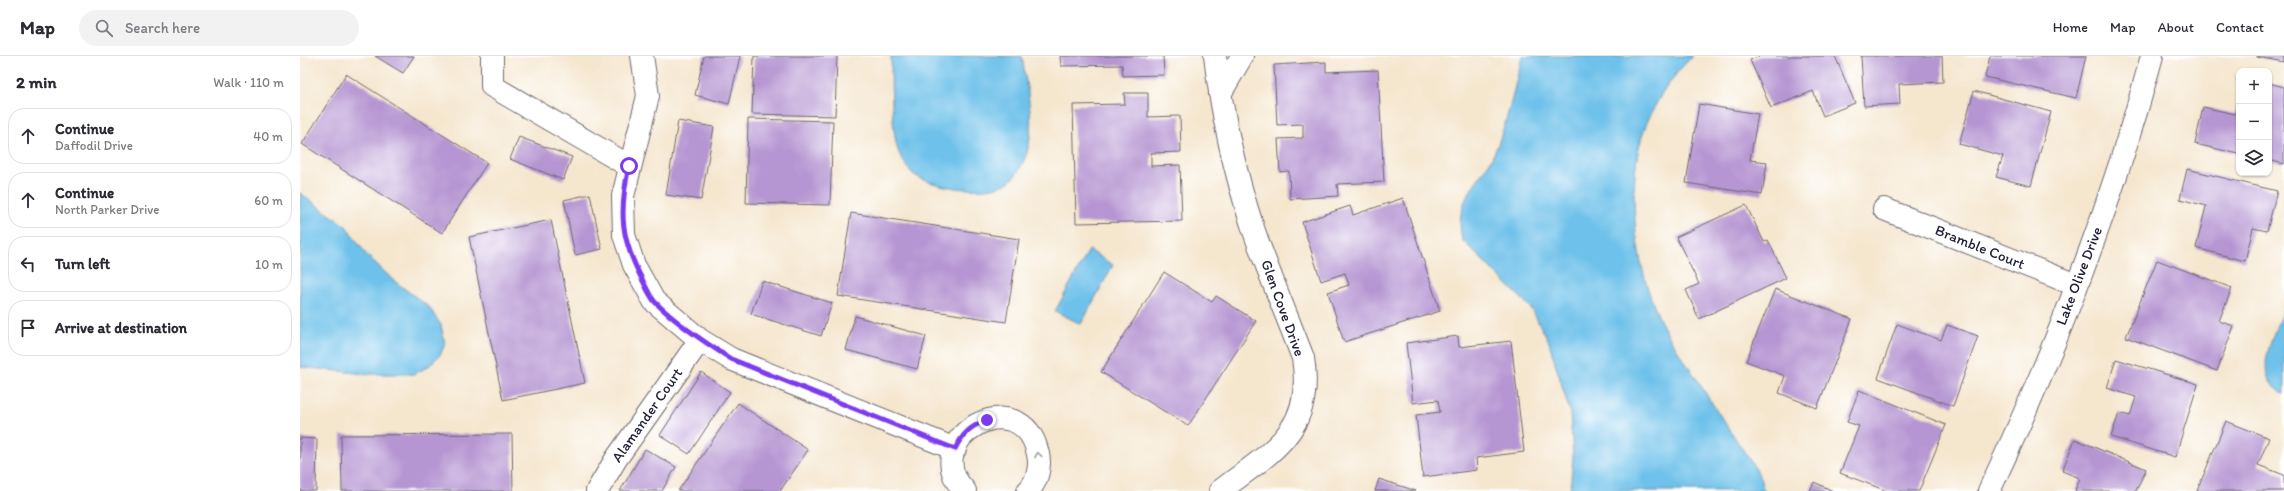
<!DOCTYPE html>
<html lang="en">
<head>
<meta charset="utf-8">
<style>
  body { margin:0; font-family:Itim,sans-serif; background:#f2f2f3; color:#2b2b33 }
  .controls { position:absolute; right:12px; top:12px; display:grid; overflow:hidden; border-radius:8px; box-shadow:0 1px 3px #0004 }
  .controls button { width:36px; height:36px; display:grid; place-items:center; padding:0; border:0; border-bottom:1px solid #e1e1e2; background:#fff; color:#2b2b33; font:20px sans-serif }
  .stop { position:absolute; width:12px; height:12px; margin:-9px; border:3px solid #7c3aed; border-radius:50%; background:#fff }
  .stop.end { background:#7c3aed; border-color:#fff; box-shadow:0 1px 4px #0008 }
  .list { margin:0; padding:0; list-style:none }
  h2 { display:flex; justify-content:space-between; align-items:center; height:52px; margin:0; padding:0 16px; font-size:17px }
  h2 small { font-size:13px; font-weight:400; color:#7c7c81 }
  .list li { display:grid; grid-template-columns:26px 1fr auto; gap:12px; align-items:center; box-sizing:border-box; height:56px; margin:0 8px 8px; padding:0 8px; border:1px solid #e1e1e2; border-radius:16px }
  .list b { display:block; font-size:15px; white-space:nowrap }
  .list p { margin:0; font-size:13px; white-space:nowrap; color:#7c7c81 }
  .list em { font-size:13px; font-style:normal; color:#7c7c81 }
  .icon { flex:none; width:22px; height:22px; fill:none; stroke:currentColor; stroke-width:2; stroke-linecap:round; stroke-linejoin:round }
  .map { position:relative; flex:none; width:1984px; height:435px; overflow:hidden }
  header { display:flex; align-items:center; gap:24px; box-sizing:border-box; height:56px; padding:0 20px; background:#fff; border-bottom:1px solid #e1e1e2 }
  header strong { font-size:19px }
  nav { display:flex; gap:22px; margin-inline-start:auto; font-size:14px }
  .search { width:280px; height:36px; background:#f2f2f3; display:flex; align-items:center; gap:10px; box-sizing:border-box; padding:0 14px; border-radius:22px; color:#7c7c81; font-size:15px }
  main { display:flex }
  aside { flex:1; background:#fff }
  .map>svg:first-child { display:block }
  .water { fill:#6ec1ea; stroke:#487292 }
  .building { fill:#b595d2 }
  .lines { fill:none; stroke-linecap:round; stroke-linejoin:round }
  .minor-casing { stroke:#6c676e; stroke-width:24 }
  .minor { stroke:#fff; stroke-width:22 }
  .oneway { stroke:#9c9ca7 }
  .route { stroke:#7c3aed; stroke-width:5 }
  .labels { text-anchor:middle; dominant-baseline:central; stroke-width:4; stroke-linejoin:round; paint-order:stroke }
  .street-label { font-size:15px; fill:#22223b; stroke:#fff }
</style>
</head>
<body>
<header>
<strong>Map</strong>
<div class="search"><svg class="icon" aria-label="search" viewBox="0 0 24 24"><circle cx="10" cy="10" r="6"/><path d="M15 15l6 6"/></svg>Search here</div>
<nav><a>Home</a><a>Map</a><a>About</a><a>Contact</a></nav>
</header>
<main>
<aside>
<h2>2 min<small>Walk · 110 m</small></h2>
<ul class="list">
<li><svg class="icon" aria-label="ahead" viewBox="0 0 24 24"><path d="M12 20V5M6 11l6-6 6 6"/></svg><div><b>Continue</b><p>Daffodil Drive</p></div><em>40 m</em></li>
<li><svg class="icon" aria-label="ahead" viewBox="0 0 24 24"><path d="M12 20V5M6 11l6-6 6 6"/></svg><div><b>Continue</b><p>North Parker Drive</p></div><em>60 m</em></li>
<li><svg class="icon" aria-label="left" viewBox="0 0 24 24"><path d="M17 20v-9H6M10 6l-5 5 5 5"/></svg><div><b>Turn left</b></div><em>10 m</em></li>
<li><svg class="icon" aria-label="arrive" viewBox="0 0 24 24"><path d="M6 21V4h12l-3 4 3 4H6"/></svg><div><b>Arrive at destination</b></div></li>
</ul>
</aside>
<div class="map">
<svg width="1984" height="435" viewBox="0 0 1984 435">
  <rect width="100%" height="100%" fill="#fff"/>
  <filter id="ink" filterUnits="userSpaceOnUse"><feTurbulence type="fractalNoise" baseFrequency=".025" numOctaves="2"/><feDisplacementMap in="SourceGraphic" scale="8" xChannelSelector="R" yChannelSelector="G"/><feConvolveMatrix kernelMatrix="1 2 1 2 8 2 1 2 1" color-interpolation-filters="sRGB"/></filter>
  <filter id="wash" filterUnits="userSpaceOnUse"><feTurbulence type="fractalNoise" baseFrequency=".012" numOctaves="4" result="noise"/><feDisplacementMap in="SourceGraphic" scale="16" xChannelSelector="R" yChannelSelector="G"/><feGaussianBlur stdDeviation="0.9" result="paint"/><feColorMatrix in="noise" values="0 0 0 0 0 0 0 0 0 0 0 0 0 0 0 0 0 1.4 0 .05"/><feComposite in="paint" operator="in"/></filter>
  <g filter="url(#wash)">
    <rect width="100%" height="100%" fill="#f5e6ce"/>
    <path class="water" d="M591 0H722C726 30 736 67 727 96 724 106 718 118 710 125 691 141 630 132 612 117 608 113 602 104 600 99 591 83 591 21 591 0Z
      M1222 0H1393C1367 24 1345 61 1338 96 1329 145 1336 204 1354 250 1363 273 1378 296 1392 316 1412 348 1434 380 1455 412L1462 424 1463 435H1270L1273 400 1270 357 1249 286 1230 251 1162 184C1152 139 1185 125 1198 88 1209 59 1215 30 1222 0Z
      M0 137 46 170 66 198 93 224 129 251 141 269 145 288 140 299 129 310 114 318H66L0 311Z
      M789 194 813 209 781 268 755 255Z
      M1984 251V337C1948 321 1976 276 1984 251Z"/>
    <g id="blocks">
      <path class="building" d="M75 0H114L103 17Z
        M404 0H440L429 48 395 39Z
        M454 0H537L535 60 452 58Z
        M760 0H863L864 19 823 20 822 9 761 10Z
        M1460 0H1535L1555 47 1523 60 1513 35 1471 52 1450 4Z
        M1561 0H1642L1643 26 1599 28 1600 48 1564 50Z
        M1690 0H1786L1776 42 1685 21Z
        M1957 0H1984V6L1957 1Z
        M1026 6V16L1078 14 1084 126 1037 128 1038 140 990 143 989 115 980 116 978 83 1003 82V68L977 69 974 9Z
        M46 18 187 107 142 177 2 88Z
        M1969 27 1984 31V108L1969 104Z
        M1674 35 1751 56 1731 130 1696 121 1703 100 1659 88Z
        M824 37H848V61L880 60 881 96 851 97V110L880 109 882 165 776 167 773 49 825 48Z
        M1939 42V98L1895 88 1903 51 1935 58Z
        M1399 48 1458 58 1450 104 1467 106 1462 139 1386 127Z
        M448 63 533 65 530 149 446 147Z
        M378 65 414 71 401 144 366 139Z
        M219 81 272 101 263 124 210 103Z
        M1887 113 1977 135 1967 175 1953 172 1945 205 1896 192 1906 150 1880 143Z
        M290 138 302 193 275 199 264 144Z
        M1103 142 1140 255 1044 286 1028 236 1049 229 1045 217 1021 225 1002 166 1050 150 1053 159Z
        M1446 149 1464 186 1468 184 1486 222 1399 263 1386 234 1399 228 1376 181Z
        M551 157 719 183 706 266 538 240Z
        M251 164 285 327 203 344 169 181Z
        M1857 204 1932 232 1919 265 1934 270 1917 315 1826 281Z
        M864 216 912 246 916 240 956 265 888 370 801 316Z
        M462 225 532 247 521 280 451 258Z
        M1475 233 1552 263 1517 352 1479 337 1485 320 1446 305Z
        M555 260 626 280 617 313 546 294Z
        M1597 268 1641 284 1647 269 1678 280 1653 350 1578 322Z
        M1158 280 1159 291 1211 285 1224 396 1176 402 1177 414 1123 421 1116 359 1140 356 1138 344 1113 347 1106 287Z
        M1816 303 1898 328 1875 401 1811 381 1819 357 1830 360 1836 341 1807 332Z
        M401 316 430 336 389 398 360 379Z
        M1559 334 1646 369 1619 435H1587L1540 417 1559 370 1547 366Z
        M438 347 508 394 480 435H378Z
        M1926 365 1969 382 1958 409 1984 419V435H1897Z
        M212 378 213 435H42L41 379Z
        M0 382 17 383 16 435H0Z
        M1775 383 1846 413 1836 435H1775L1780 422 1762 415Z
        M345 393 376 411 362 435H320Z
        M1079 423 1116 435H1075Z
        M1514 426 1533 435H1510Z"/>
    </g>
  </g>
  <g filter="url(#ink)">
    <use href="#blocks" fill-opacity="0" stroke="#6c676e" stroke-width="1"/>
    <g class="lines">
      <defs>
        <path id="minor" d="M192 0V30L329 110
          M342 0 348 40 323 140 324 179 334 209 354 245 400 284 431 303 655 393
          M915 0C922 59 935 118 954 175 969 218 987 260 1003 302 1015 376 970 396 920 435
          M920 38 942 0
          M1584 153 1776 229
          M297 435 316 403 400 284
          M665 435C614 384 722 322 738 398 741 411 737 426 728 435
          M1689 435C1755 295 1812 149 1852 0"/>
      </defs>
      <use href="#minor" class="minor-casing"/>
      <use href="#minor" class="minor"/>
    </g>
    <defs><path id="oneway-chevron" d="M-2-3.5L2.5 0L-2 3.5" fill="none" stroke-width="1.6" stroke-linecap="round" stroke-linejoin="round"/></defs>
    <use class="oneway" href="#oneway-chevron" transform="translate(738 399) rotate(-99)"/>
  </g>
  <g class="lines" filter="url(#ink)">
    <path class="route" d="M329 110C319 156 320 182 343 225 346 231 350 240 355 246 377 268 404 286 431 303L655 393C663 377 671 370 687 364"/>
  </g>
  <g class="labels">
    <g class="street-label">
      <text transform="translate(1680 191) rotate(22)">Bramble Court</text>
      <text transform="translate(1779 220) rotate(-69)">Lake Olive Drive</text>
      <text transform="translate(983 252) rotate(70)">Glen Cove Drive</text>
      <text transform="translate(347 359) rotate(-55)">Alamander Court</text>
    </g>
  </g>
</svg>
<div class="controls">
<button>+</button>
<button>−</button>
<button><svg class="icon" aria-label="layers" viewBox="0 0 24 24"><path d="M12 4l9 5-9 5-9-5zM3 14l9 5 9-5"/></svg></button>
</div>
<div class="stop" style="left:329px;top:110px"></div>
<div class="stop end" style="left:687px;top:364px"></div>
</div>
</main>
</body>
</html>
